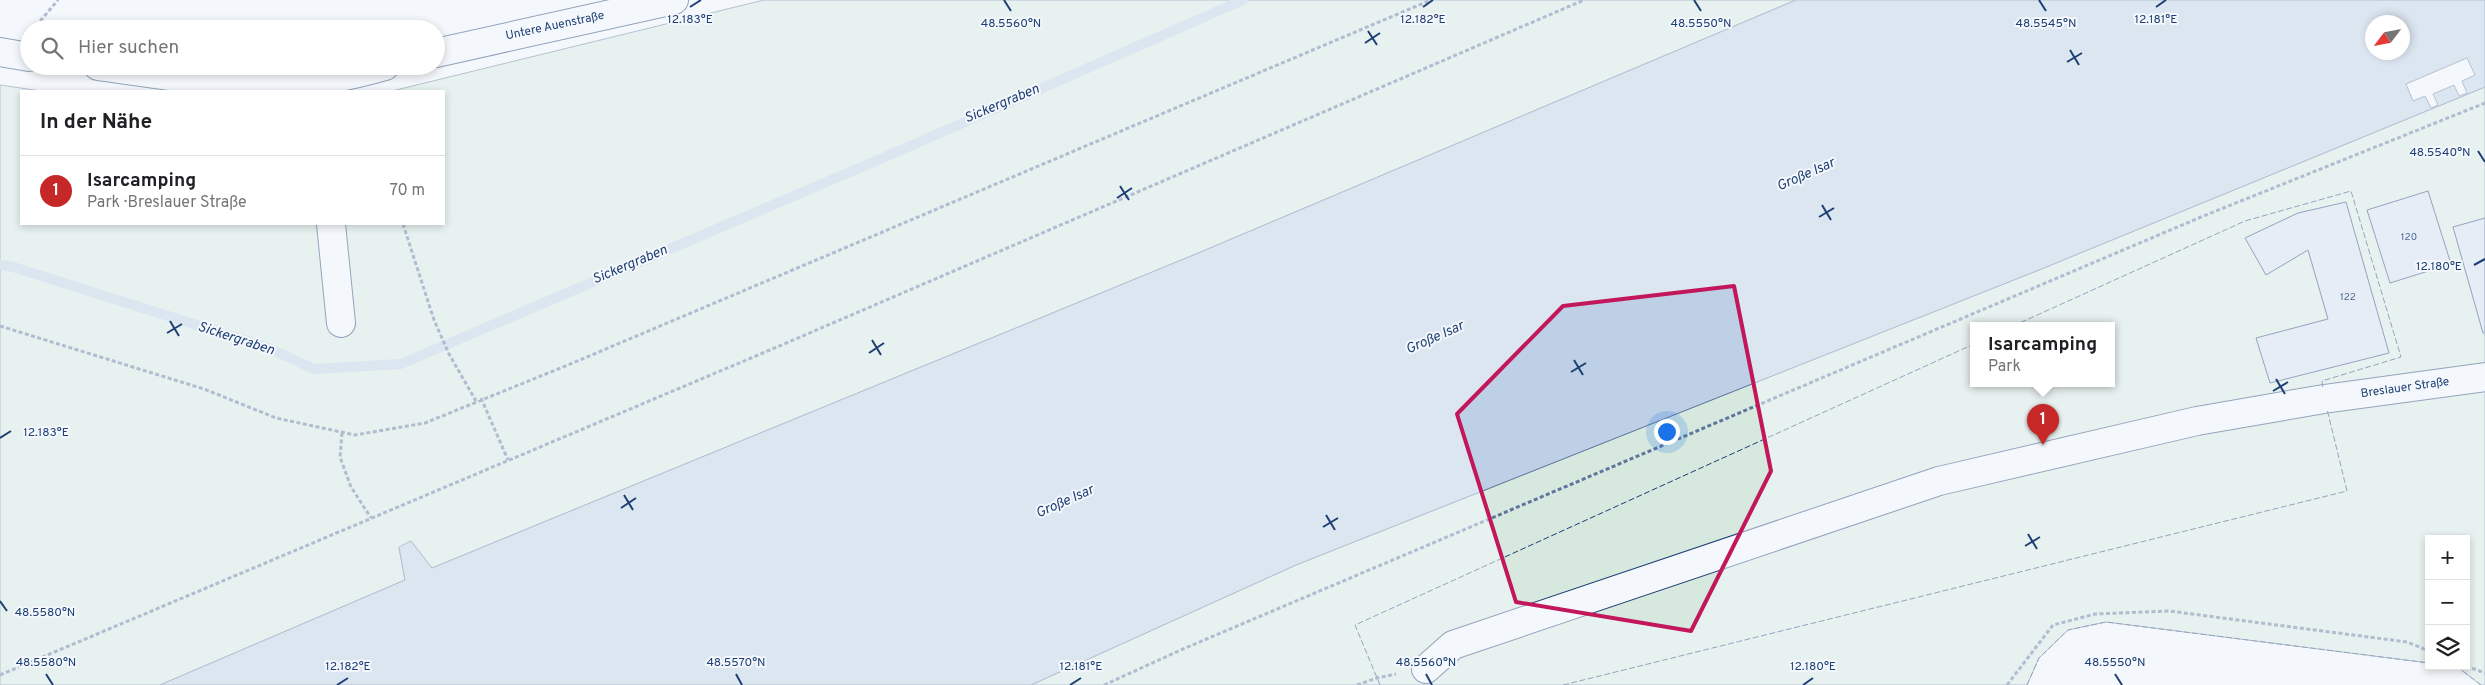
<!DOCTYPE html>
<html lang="de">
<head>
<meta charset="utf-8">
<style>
  body { margin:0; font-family:Overpass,sans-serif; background:#f2f2f2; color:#202124 }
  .controls { position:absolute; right:15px; bottom:15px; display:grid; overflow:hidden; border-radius:0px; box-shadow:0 2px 8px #0003 }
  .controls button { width:45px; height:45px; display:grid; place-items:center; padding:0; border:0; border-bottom:1px solid #e0e0e0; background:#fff; color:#202124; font:25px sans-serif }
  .compass { position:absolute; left:2365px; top:15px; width:45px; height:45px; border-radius:50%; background:#fff; box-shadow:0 2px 8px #0003; rotate:238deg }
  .you { position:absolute; left:1666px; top:431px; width:18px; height:18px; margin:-12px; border:4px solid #fff; border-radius:50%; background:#1a73e8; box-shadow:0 0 0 8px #1a73e833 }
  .badge { display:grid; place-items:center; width:32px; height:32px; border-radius:50%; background:#c62828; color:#fff; font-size:16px; font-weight:700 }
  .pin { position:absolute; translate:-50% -41px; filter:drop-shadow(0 1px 2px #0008) }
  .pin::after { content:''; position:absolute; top:26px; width:18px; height:15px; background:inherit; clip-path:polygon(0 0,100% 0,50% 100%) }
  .popup { position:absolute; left:1970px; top:322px; width:145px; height:65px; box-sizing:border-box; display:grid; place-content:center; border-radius:0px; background:#fff; filter:drop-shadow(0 1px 4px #0005); font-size:16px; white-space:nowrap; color:#757577 }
  .popup b { font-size:19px; color:#202124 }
  .popup::after { content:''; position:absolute; left:50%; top:100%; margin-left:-10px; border:10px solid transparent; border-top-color:#fff }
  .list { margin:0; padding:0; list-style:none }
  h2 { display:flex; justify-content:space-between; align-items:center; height:65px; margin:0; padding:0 20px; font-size:21px }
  h2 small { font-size:16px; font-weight:400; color:#757577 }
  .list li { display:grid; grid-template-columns:32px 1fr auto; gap:15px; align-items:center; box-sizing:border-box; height:70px; padding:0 20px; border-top:1px solid #e0e0e0 }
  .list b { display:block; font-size:19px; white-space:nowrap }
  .list p { margin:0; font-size:16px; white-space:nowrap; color:#757577 }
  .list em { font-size:16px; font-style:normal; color:#757577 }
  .icon { flex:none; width:28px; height:28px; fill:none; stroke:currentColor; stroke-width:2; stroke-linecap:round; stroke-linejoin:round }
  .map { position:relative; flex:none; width:2485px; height:685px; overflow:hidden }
  .search { position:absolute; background:#fff; box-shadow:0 2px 8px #0003; left:20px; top:20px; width:425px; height:55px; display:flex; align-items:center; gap:12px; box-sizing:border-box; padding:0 18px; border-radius:28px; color:#757577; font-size:19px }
  .panel { position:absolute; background:#fff; box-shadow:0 2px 8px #0003; left:20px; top:90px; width:425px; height:135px; border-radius:0px }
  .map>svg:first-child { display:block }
  .green { fill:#d7e8df; stroke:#687fa3; fill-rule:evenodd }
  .water { fill:#bed0e5; stroke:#687fa3; fill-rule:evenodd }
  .pier { fill:#f4f7fb; stroke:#687fa3 }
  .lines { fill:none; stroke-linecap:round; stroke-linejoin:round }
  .stream { stroke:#bed0e5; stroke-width:10 }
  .building { fill:#d5e0f0; stroke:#1d3f73 }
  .minor-casing { stroke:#1d3f73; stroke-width:30 }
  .path { stroke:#5e769c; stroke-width:3; stroke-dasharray:4 2.5; stroke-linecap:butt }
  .minor { stroke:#f4f7fb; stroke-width:28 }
  .fence { stroke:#1d3f73; stroke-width:1; stroke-dasharray:6 2.5; stroke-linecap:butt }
  .marked { fill:none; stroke:#c2185b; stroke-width:4; stroke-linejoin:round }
  .ticks { fill:none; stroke:#1d3f73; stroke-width:2 }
  .labels { text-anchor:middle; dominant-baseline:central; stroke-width:4; stroke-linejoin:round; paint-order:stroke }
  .number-label { font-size:10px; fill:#4b6792 }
  .street-label { font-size:12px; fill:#1d3f73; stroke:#f4f7fb }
  .water-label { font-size:14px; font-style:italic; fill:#1d3f73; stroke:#f4f7fb }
  .ticks-label { font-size:12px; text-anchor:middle; fill:#1d3f73; stroke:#f4f7fb; stroke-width:4; stroke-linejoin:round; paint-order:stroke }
</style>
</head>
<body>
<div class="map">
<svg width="2485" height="685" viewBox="0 0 2485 685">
  <rect width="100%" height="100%" fill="#f4f7fb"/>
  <path class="green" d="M764 0H1796L1196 254 432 568 411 541 399 548 405 580 160 685H0V85L41 91H21V224H444V91H392Z
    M2485 87V685H2481L2456 666H2466V539H2429V663L2106 622 2068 630 2039 658 2027 685H1031L1296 565 2039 270ZM1974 326H2112V384H1974Z"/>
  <path class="water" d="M1796 0H2485V87L2039 270 1296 565 1031 685H160L405 580 399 547 411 541 432 568 1196 254ZM2372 22H2402V52H2372Z"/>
  <path class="pier" d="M2467 58 2475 75 2462 81 2467 93 2459 96 2454 85 2433 94 2438 105 2431 108 2425 96 2413 101 2406 84Z"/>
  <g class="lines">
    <path class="stream" d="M0 265 13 267 266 347 314 369 401 364 885 157 1243 0"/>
  </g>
  <path class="building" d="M2428 191 2451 264 2390 283 2367 210Z
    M2346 202 2389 353 2270 383 2256 338 2328 319 2308 250 2266 275 2245 238 2298 213Z
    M2485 218V333H2483L2453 227Z"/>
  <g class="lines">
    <defs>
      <path id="minor" d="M0 52 29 57
        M436 53 674 0
        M98 66C160 75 222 85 284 84 318 83 353 75 385 66
        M331 224 341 323
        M1426 669 1453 645 1939 481 2197 421 2324 399 2485 377"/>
    </defs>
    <use href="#minor" class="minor-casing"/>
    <path class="path" d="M36 26 58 0
      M403 224 434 320 449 354 476 401
      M0 326 204 389 276 418 355 435 425 423 568 365 1431 0
      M481 398 508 460
      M342 433 340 457 351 487 371 518
      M2466 666 2485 673
      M0 675 770 350 1584 0
      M1104 685 1183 649 2201 217 2485 103
      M1357 685 1377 678 1396 674
      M2007 685 2053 625 2095 614 2169 611 2407 642 2429 651"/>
    <use href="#minor" class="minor"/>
    <path class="fence" d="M2013 326 2245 221 2351 191 2401 357 2322 381 2323 389
      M2456 666 2481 685
      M1380 685 1355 625 1974 344
      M1563 685 2347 491 2327 409
      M2027 685 2039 658 2068 630 2106 622 2429 663"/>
  </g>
  <path d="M0 0H2485V685H0ZM1734 286 1771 471 1691 631 1516 602 1457 414 1563 306Z" fill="#f4f7fb" fill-opacity=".55" fill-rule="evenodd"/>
  <path class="marked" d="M1734 286 1771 471 1691 631 1516 602 1457 414 1563 306Z"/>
  <path class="ticks" d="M1004 0 1011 11M1694 0 1701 11M2039 0 2046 11M690 7 701 0M1423 7 1433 0M2156 7 2166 0M1368 31 1377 45M1365 43 1380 33M2070 50 2079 65M2067 62 2082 53M2478 151 2485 162M1120 186 1129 200M1117 198 1132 188M1822 205 1831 220M1819 217 1834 208M2474 265 2485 259M170 321 179 336M167 333 182 324M872 340 881 355M869 353 884 343M1574 360 1583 375M1571 372 1586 363M2276 379 2285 394M2273 391 2288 382M0 438 11 431M624 495 633 510M621 508 636 498M1326 515 1335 530M1323 527 1338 518M2028 534 2037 549M2025 546 2040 537M0 601 7 611M46 674 53 685M736 674 742 685M1426 674 1432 685M2115 674 2122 685M337 685 348 678M1070 685 1081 678M1803 685 1813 678"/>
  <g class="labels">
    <g class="number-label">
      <text x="2409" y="237">120</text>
      <text x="2348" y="297">122</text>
    </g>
    <g class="street-label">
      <text transform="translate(555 26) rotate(-12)">Untere Auenstraße</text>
      <text transform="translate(2405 388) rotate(-8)">Breslauer Straße</text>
    </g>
    <g class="water-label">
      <text transform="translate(1002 104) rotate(-23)">Sickergraben</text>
      <text transform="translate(1806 175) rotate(-24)">Große Isar</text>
      <text transform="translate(630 265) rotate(-23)">Sickergraben</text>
      <text transform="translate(1435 338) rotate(-24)">Große Isar</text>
      <text transform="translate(236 339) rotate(18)">Sickergraben</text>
      <text transform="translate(1065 502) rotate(-24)">Große Isar</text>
    </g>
  </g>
  <g class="ticks-label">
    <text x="690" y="23">12.183°E</text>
    <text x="1423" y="23">12.182°E</text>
    <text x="2156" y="23">12.181°E</text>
    <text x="1701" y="27">48.5550°N</text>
    <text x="1011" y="27">48.5560°N</text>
    <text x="2046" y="27">48.5545°N</text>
    <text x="2440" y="156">48.5540°N</text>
    <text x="2439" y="270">12.180°E</text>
    <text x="46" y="436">12.183°E</text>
    <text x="45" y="616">48.5580°N</text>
    <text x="46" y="666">48.5580°N</text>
    <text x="736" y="666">48.5570°N</text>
    <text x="1426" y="666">48.5560°N</text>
    <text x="2115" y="666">48.5550°N</text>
    <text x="348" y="670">12.182°E</text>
    <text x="1081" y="670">12.181°E</text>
    <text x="1813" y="670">12.180°E</text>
  </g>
</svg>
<div class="controls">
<button>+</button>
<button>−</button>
<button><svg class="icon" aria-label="layers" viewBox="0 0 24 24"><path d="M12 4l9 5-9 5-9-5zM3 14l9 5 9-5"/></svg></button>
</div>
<svg class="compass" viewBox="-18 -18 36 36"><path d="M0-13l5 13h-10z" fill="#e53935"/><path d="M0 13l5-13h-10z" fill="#757577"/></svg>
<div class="you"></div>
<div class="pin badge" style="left:2043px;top:445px">1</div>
<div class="popup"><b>Isarcamping</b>Park</div>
<div class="search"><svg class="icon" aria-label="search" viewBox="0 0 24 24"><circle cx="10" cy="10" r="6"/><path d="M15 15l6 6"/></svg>Hier suchen</div>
<section class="panel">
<h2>In der Nähe<small></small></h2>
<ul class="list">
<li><span class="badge">1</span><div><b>Isarcamping</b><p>Park · Breslauer Straße</p></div><em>70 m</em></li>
</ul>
</section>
</div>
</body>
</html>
